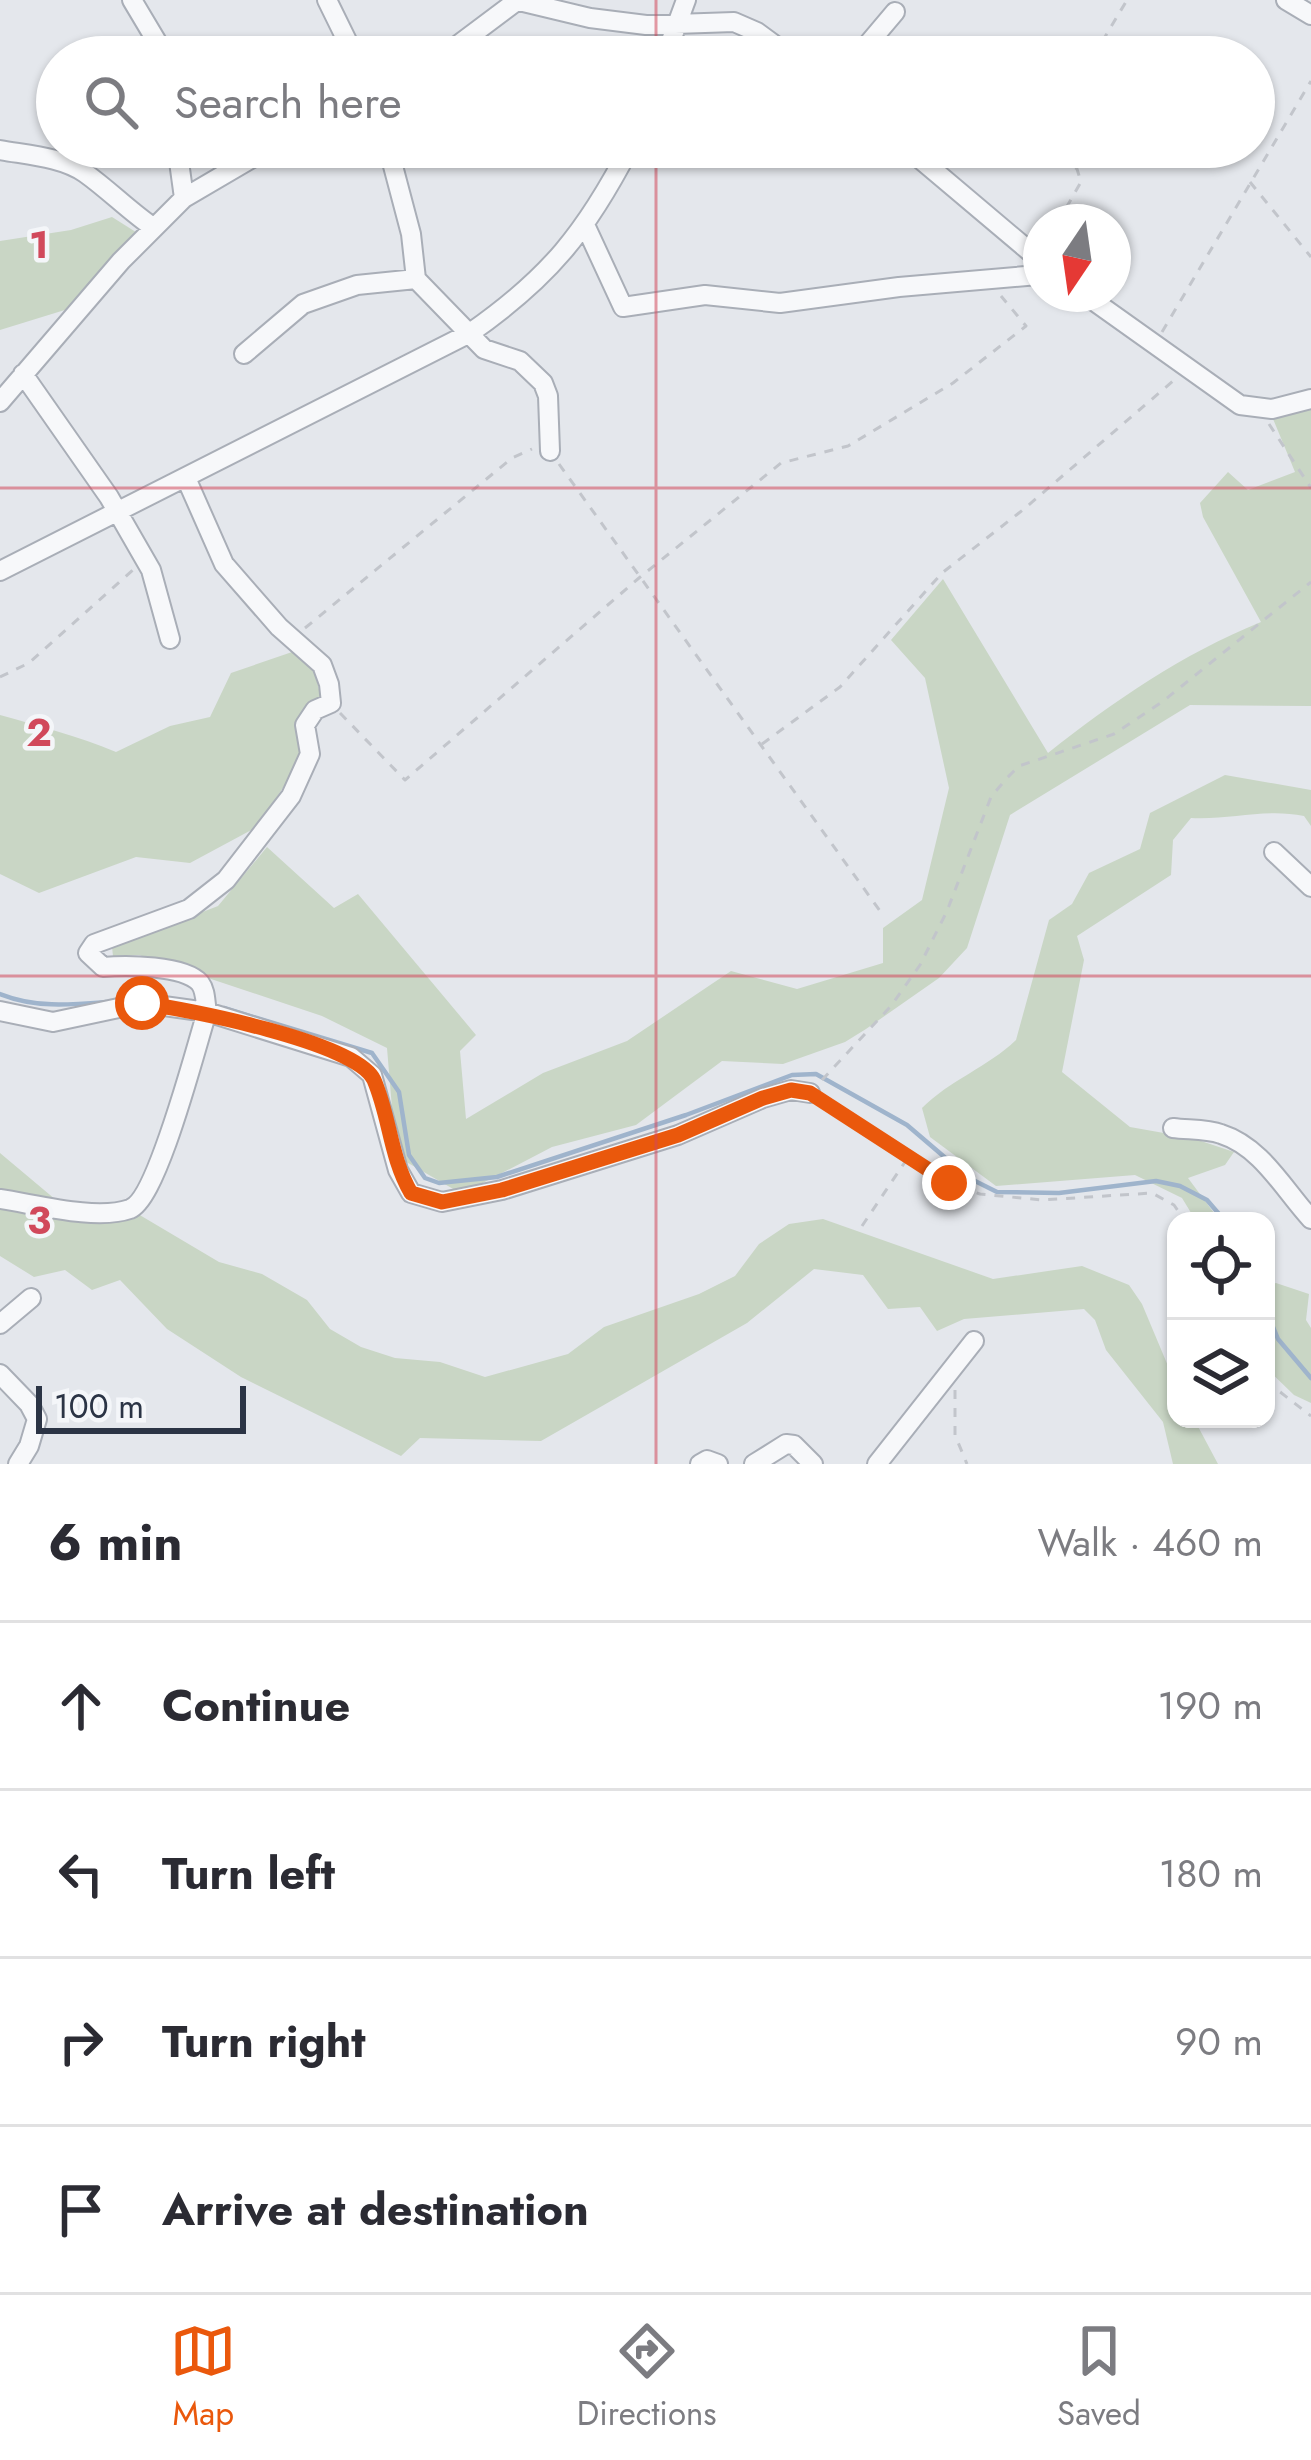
<!DOCTYPE html>
<html lang="en">
<head>
<meta charset="utf-8">
<style>
  body { margin:0; font-family:Jost,sans-serif; background:#f2f2f3; color:#2b2b33 }
  .controls { position:absolute; right:36px; bottom:36px; display:grid; overflow:hidden; border-radius:24px; box-shadow:0 3px 9px #0004 }
  .controls button { width:108px; height:108px; display:grid; place-items:center; padding:0; border:0; border-bottom:3px solid #e1e1e2; background:#fff; color:#2b2b33; font:60px sans-serif }
  .compass { position:absolute; left:1023px; top:204px; width:108px; height:108px; border-radius:50%; background:#fff; box-shadow:0 3px 9px #0004; rotate:193deg }
  .scale { position:absolute; left:36px; bottom:30px; width:210px; box-sizing:border-box; padding-left:12px; border:6px solid #2b3445; border-top:0; font-size:33px; line-height:42px; white-space:nowrap; color:#2b3445; -webkit-text-stroke:9px #f4f6f9; paint-order:stroke }
  .stop { position:absolute; width:36px; height:36px; margin:-27px; border:9px solid #ea580c; border-radius:50%; background:#fff }
  .stop.end { background:#ea580c; border-color:#fff; box-shadow:0 3px 12px #0008 }
  .list { margin:0; padding:0; list-style:none }
  h2 { display:flex; justify-content:space-between; align-items:center; height:156px; margin:0; padding:0 48px; font-size:51px }
  h2 small { font-size:39px; font-weight:400; color:#7c7c81 }
  .list li { display:grid; grid-template-columns:78px 1fr auto; gap:36px; align-items:center; box-sizing:border-box; height:168px; padding:0 48px; border-top:3px solid #e1e1e2 }
  .list b { display:block; font-size:45px; white-space:nowrap }
  .list em { font-size:39px; font-style:normal; color:#7c7c81 }
  .icon { flex:none; width:66px; height:66px; fill:none; stroke:currentColor; stroke-width:2; stroke-linecap:round; stroke-linejoin:round }
  .map { position:relative; flex:none; width:1311px; height:1464px; overflow:hidden }
  .search { position:absolute; background:#fff; box-shadow:0 3px 9px #0004; left:36px; right:36px; top:36px; height:132px; display:flex; align-items:center; gap:30px; box-sizing:border-box; padding:0 42px; border-radius:66px; color:#7c7c81; font-size:45px }
  .sheet { height:828px; background:#fff }
  nav { display:flex; justify-content:space-around; align-items:center; box-sizing:border-box; height:168px; border-top:3px solid #e1e1e2; background:#fff; font-size:33px; color:#7c7c81 }
  nav a { display:grid; justify-items:center; gap:6px }
  nav .on { color:#ea580c }
  .map>svg:first-child { display:block }
  .green { fill:#c9d6c5 }
  .lines { fill:none; stroke-linecap:round; stroke-linejoin:round }
  .stream { stroke:#9fb4cc; stroke-width:4.5 }
  .minor-casing { stroke:#a9aeb7; stroke-width:22 }
  .path { stroke:#c2c5cb; stroke-width:3; stroke-dasharray:9 9; stroke-linecap:butt }
  .minor { stroke:#f7f8fa; stroke-width:18 }
  .route { stroke:#ea580c; stroke-width:15 }
  .grid { fill:none; stroke:#d1495b; stroke-width:3; stroke-opacity:0.55 }
  .grid-label { font-size:39px; text-anchor:middle; font-weight:bold; fill:#d1495b; stroke:#f4f6f9; stroke-width:9; stroke-linejoin:round; paint-order:stroke }
</style>
</head>
<body>
<div class="map">
<svg width="1311" height="1464" viewBox="0 0 1311 1464">
  <rect width="100%" height="100%" fill="#e4e7ec"/>
  <path class="green" d="M112 217 139 234 68 309 0 330V241L71 230Z
    M1311 405V706L1190 705 1010 815 967 948 939 978 866 1029 845 1042 783 1064 722 1061 636 1125 552 1147 477 1186 455 1190 396 1156 387 1048 322 1016 139 955 113 956 112 947 218 906 267 847 334 908 358 894 476 1035 460 1051 466 1119 543 1073 627 1041 731 971 797 989 883 963V928L922 900 949 788 925 678 891 640 943 579 1048 753C1114 701 1182 654 1261 622L1203 517 1200 503 1228 472 1248 490 1295 472 1271 414Z
    M295 651 314 669 321 698 294 771 257 827 190 863 136 857 39 893 0 874V715C39 726 78 736 116 752L170 726 210 717 231 673Z
    M1225 775 1311 790V826L1304 816C1266 808 1230 820 1191 818L1173 840 1171 875 1077 936 1084 960 1062 1072 1130 1127 1192 1138 1234 1152 1225 1165 1188 1178 1220 1221H1196L1182 1198 1135 1175 996 1186 930 1137 922 1108C950 1080 988 1067 1016 1040L1049 920 1072 904 1089 873 1140 849 1150 813Z
    M0 1153 56 1200 138 1214 219 1262 262 1274 307 1300 330 1329 361 1347 395 1358 440 1362 485 1377 568 1354 604 1327 699 1294 735 1276 759 1244 789 1224 823 1219 993 1279 1082 1266 1129 1285 1142 1304 1176 1385V1419H1194L1218 1464H1173L1163 1422 1106 1350 1095 1320 1084 1309 964 1319 937 1331 920 1307 888 1309 863 1275 814 1269 747 1323 541 1441 420 1438 401 1456 241 1377 167 1329 120 1280 92 1290 65 1270 34 1277 0 1256Z
    M1276 1283 1309 1294 1306 1320 1311 1328V1403L1294 1395 1266 1368V1286Z"/>
  <g class="lines">
    <path class="stream" d="M0 994C35 1008 69 1005 106 1002
      M224 1008 372 1053 399 1092 409 1155 425 1178 439 1183 497 1177 686 1115 792 1075 816 1074 907 1125 969 1178 997 1192 1059 1193 1156 1181 1180 1186 1207 1200 1225 1221
      M1266 1310 1278 1339 1311 1378"/>
    <defs>
      <path id="minor" d="M132 0 166 57
        M327 0 355 57
        M515 0 590 18 646 25 734 22 757 32 791 57
        M1286 0 1311 15
        M442 57 518 0
        M665 57 686 0
        M857 57 895 12
        M177 147 184 198
        M388 147 411 234 416 279 484 349 520 361 543 383 548 396 550 451
        M906 147 1041 261
        M0 150C27 155 62 157 85 173 109 190 129 211 154 228
        M586 227 623 307 705 295 780 303 899 287 1038 275 1041 272
        M1084 294 1240 405 1272 409 1311 399
        M244 354 303 304 357 285 416 279
        M23 374 109 497 151 570 170 639
        M0 402 121 261 184 198 271 147
        M0 571 470 333C549 278 586 232 630 147
        M1274 852 1311 887
        M0 1011 53 1022 142 1003 207 1012 351 1057 372 1075 398 1170 411 1193 442 1202 502 1190 678 1135 763 1098 791 1090 810 1093
        M1173 1128C1188 1130 1207 1129 1221 1134 1262 1147 1284 1190 1311 1219
        M0 1199C35 1204 96 1221 130 1209 158 1198 196 1046 207 1012 205 1002 206 991 200 983 184 965 126 965 103 967L88 953 94 944 189 909 226 880 291 796 310 754 305 725 315 710 331 703 329 684 322 665 279 627 224 564 186 478
        M0 1324 31 1298
        M0 1374 29 1404 37 1419 29 1446 18 1464
        M700 1464 707 1460 718 1464
        M754 1464 786 1444 794 1445 813 1464
        M877 1464 974 1341"/>
    </defs>
    <use href="#minor" class="minor-casing"/>
    <path class="path" d="M1093 57 1127 0
      M1046 147 1077 169 1081 182 1058 222
      M1250 182 1311 257
      M1162 332 1311 81
      M1269 424 1311 488
      M559 464 880 911
      M305 628 512 458 532 449
      M0 677 29 663 133 570
      M340 713 405 780 639 578 781 463 848 446 953 383 1026 326 1001 296
      M762 744 840 687 942 573 1024 509 1173 381
      M822 1080 891 1006 920 965 947 911 991 797 1006 779 1019 766 1114 734 1162 702 1311 582
      M822 1102 949 1183 980 1194 1042 1200 1152 1193 1174 1205 1185 1221
      M862 1226 907 1159
      M1266 1381 1311 1416
      M955 1390V1435L967 1464"/>
    <use href="#minor" class="minor"/>
  </g>
  <g class="lines">
    <path class="route" d="M142 1003C185 1009 357 1042 374 1080 390 1117 390 1157 411 1193L442 1202 502 1190 678 1135 763 1098 791 1090 810 1093 949 1183"/>
  </g>
  <path class="grid" d="M656 0V57M656 147V1464M0 488H1311M0 976H1311"/>
  <g class="grid-label">
    <text x="39" y="258">1</text>
    <text x="39" y="746">2</text>
    <text x="39" y="1234">3</text>
  </g>
</svg>
<div class="controls">
<button><svg class="icon" aria-label="locate" viewBox="0 0 24 24"><circle cx="12" cy="12" r="6"/><path d="M12 2v4M12 18v4M2 12h4M18 12h4"/></svg></button>
<button><svg class="icon" aria-label="layers" viewBox="0 0 24 24"><path d="M12 4l9 5-9 5-9-5zM3 14l9 5 9-5"/></svg></button>
</div>
<svg class="compass" viewBox="-18 -18 36 36"><path d="M0-13l5 13h-10z" fill="#e53935"/><path d="M0 13l5-13h-10z" fill="#7c7c81"/></svg>
<div class="scale">100 m</div>
<div class="stop" style="left:142px;top:1003px"></div>
<div class="stop end" style="left:949px;top:1183px"></div>
<div class="search"><svg class="icon" aria-label="search" viewBox="0 0 24 24"><circle cx="10" cy="10" r="6"/><path d="M15 15l6 6"/></svg>Search here</div>
</div>
<section class="sheet">
<h2>6 min<small>Walk · 460 m</small></h2>
<ul class="list">
<li><svg class="icon" aria-label="ahead" viewBox="0 0 24 24"><path d="M12 20V5M6 11l6-6 6 6"/></svg><div><b>Continue</b></div><em>190 m</em></li>
<li><svg class="icon" aria-label="left" viewBox="0 0 24 24"><path d="M17 20v-9H6M10 6l-5 5 5 5"/></svg><div><b>Turn left</b></div><em>180 m</em></li>
<li><svg class="icon" aria-label="right" viewBox="0 0 24 24"><path d="M7 20v-9h11M14 6l5 5-5 5"/></svg><div><b>Turn right</b></div><em>90 m</em></li>
<li><svg class="icon" aria-label="arrive" viewBox="0 0 24 24"><path d="M6 21V4h12l-3 4 3 4H6"/></svg><div><b>Arrive at destination</b></div></li>
</ul>
</section>
<nav>
<a class="on"><svg class="icon" aria-label="map" viewBox="0 0 24 24"><path d="M3 6l6-2 6 2 6-2v14l-6 2-6-2-6 2zM9 4v14M15 6v14"/></svg>Map</a>
<a><svg class="icon" aria-label="directions" viewBox="0 0 24 24"><path d="M12 3l9 9-9 9-9-9zM9 14v-3h6M13 9l2 2-2 2"/></svg>Directions</a>
<a><svg class="icon" aria-label="saved" viewBox="0 0 24 24"><path d="M7 4h10v16l-5-4-5 4z"/></svg>Saved</a>
</nav>
</body>
</html>
